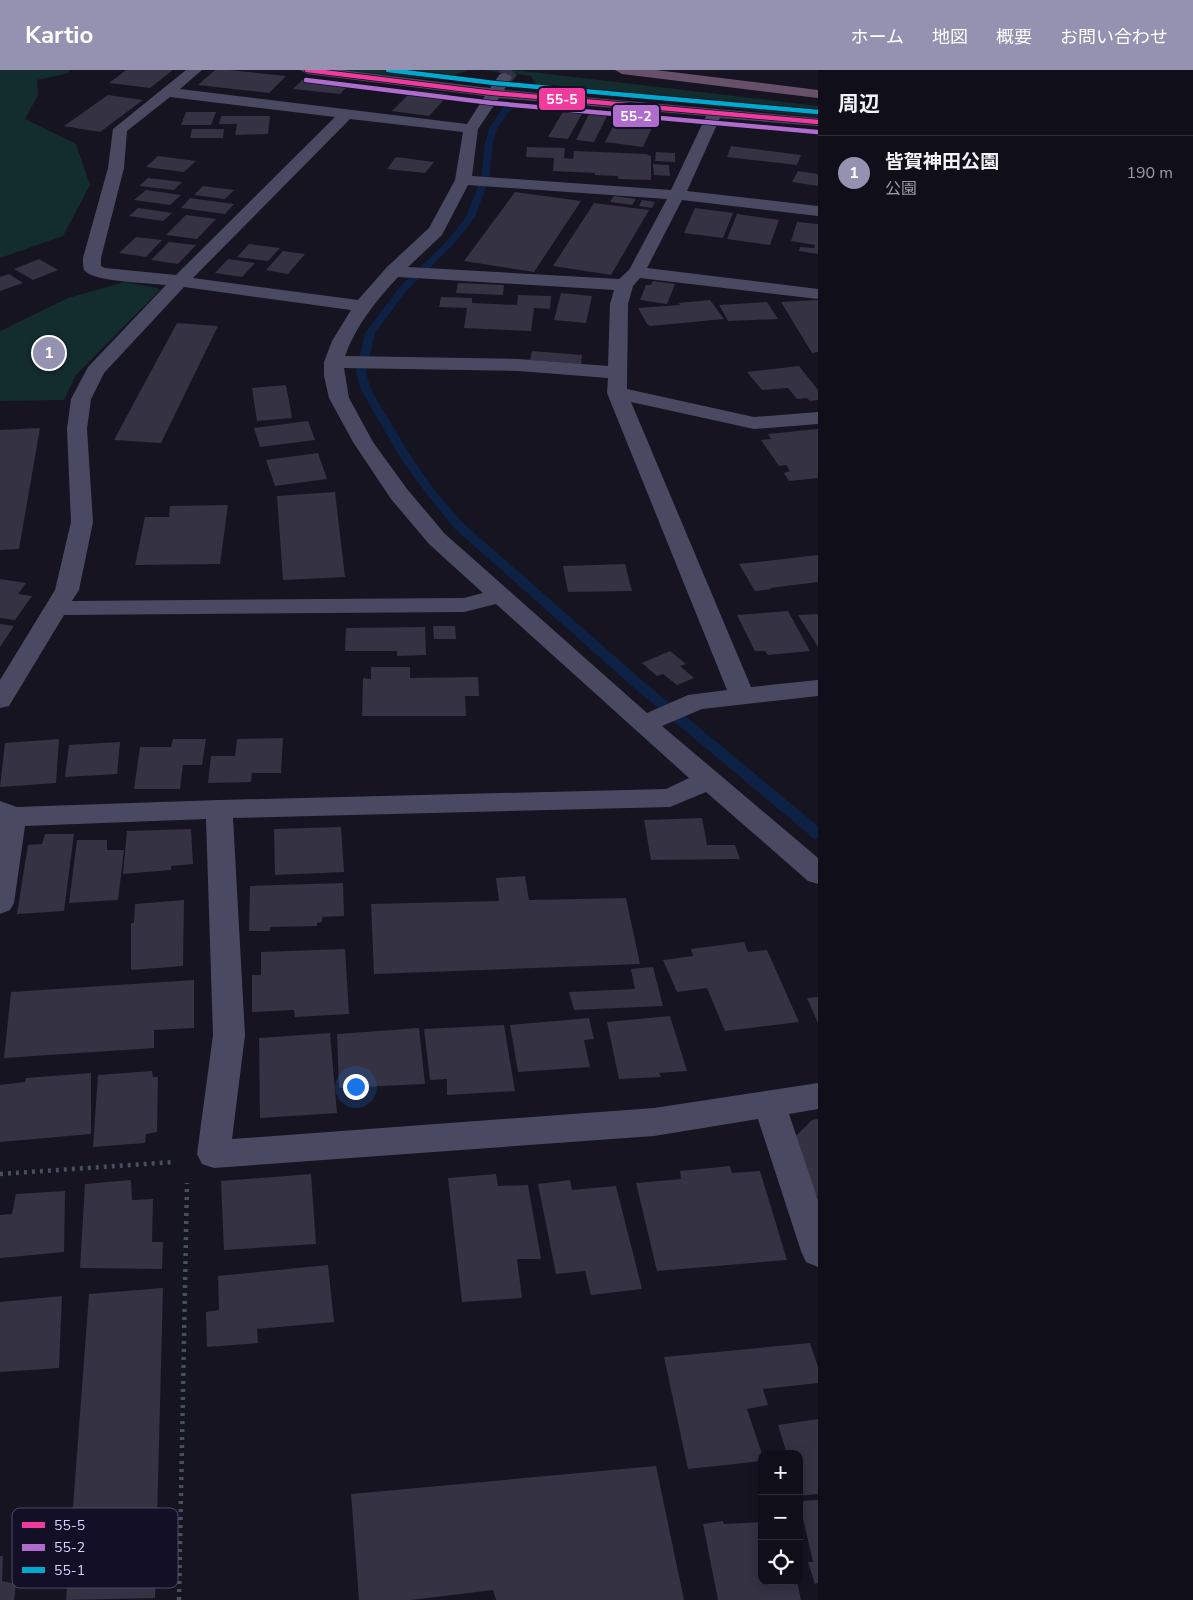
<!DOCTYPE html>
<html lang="ja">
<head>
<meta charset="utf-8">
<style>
  body { margin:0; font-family:"Nunito Sans","Noto Sans JP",sans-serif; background:#191822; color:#f1f3f6 }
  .controls { position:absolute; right:15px; bottom:15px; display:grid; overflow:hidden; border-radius:10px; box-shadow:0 2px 12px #0003 }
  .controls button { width:45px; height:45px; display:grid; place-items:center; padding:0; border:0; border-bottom:1px solid #302f38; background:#100f19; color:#f1f3f6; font:25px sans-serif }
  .you { position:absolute; left:355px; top:1016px; width:18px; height:18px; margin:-12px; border:4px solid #fff; border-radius:50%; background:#1a73e8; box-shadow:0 0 0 8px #1a73e833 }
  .badge { display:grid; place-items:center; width:32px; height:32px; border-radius:50%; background:#9591b1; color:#fff; font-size:16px; font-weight:700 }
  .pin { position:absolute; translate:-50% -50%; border:2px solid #fff; box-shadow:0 1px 5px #0006 }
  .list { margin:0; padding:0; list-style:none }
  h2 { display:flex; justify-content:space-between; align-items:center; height:65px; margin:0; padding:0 20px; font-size:21px }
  h2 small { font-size:16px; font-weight:400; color:#9c9ca2 }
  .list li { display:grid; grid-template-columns:32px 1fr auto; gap:15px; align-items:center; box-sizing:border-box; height:75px; padding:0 20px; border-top:1px solid #302f38 }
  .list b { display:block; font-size:19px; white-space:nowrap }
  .list p { margin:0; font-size:16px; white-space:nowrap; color:#9c9ca2 }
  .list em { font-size:16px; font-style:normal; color:#9c9ca2 }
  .icon { flex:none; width:28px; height:28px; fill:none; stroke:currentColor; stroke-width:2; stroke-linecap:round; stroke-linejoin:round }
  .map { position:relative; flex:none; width:818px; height:1530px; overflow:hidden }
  header { display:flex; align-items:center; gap:30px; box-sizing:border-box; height:70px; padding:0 25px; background:#9591b1; color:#fff }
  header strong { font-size:24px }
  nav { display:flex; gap:28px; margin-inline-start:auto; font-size:18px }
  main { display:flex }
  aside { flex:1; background:#100f19 }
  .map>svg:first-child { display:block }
  .green { fill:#132c2d }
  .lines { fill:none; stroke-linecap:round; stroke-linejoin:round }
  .stream { fill:#0d2144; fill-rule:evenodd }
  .building { fill:#343243 }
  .minor-tunnel { stroke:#333142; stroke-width:16; stroke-dasharray:16 8; stroke-linecap:butt }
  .path { stroke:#44505f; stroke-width:4.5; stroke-dasharray:3 5; stroke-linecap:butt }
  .minor { fill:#4a4962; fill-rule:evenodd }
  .highway { fill:#67516a; fill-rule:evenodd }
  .bus-1-casing { stroke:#130f26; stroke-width:6 }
  .bus-2-casing { stroke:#130f26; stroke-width:6 }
  .bus-3-casing { stroke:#130f26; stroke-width:6 }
  .bus-1 { stroke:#f13a9d; stroke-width:4.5 }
  .bus-2 { stroke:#b06ccc; stroke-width:4.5 }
  .bus-3 { stroke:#00a9ce; stroke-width:4.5 }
  .key { fill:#130f26; stroke:#4e4a67; stroke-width:1 }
  .key-label { font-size:14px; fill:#d9d4ff }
  .line-badge { stroke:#130f26; stroke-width:2 }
  .badge-label { font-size:14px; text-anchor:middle; font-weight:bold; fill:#fff }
</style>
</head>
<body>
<header>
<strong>Kartio</strong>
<nav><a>ホーム</a><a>地図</a><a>概要</a><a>お問い合わせ</a></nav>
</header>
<main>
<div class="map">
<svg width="818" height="1530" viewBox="0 0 818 1530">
  <rect width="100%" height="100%" fill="#161421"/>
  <path class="green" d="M0 0H69V3L37 10 38 25 25 49 76 74 90 115 63 166 0 188Z
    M337 0H469L440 10Z
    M482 0H515L818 36V47L538 19 531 6Z
    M125 212 157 218 160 220 76 305 64 330 0 331V261L68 228Z"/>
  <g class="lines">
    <path class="stream" d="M510 32 517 34 507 44 497 59 493 73 489 109 475 147 454 174 406 221 375 263 366 302 371 320 412 388 436 422 463 453 644 612 818 756V769L813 768 634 618 455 459 428 426 401 389 361 320 356 302 365 263 400 217 448 170 466 147 481 109 485 73 489 59 501 40Z"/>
  </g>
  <path class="building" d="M126 0H173L150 18 109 13Z
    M215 0H229L286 6 269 23 198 15Z
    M302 10 349 15 340 24 293 19Z
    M413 20 449 24 429 46 392 41Z
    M108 25 143 30 100 62 64 56Z
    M564 40 583 42 568 69 548 67Z
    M186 42H216L211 55H181Z
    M590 42 608 44 594 72 576 70Z
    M620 43 657 47 643 77 605 72Z
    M221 46H270L268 64 235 65 237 54H219Z
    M192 59H224L223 68H190Z
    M731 76 801 85 797 95 727 87Z
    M527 77 565 78 564 88 573 89 574 81 648 84 647 85 651 86V110L618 109V106L595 105V103L553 101 554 88 526 87Z
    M656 82 675 83V92L655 91Z
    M158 86 196 91 184 102 146 97Z
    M396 87 434 92 425 103 387 99Z
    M653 94 669 95 670 106 654 105Z
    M798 101 818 104V116L792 112Z
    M148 108 182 112 174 120 139 116Z
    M203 116 234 120 225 129 194 125Z
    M146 120 181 125 170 135 134 130Z
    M515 122 581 131 534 202 464 191Z
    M614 126 636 129 632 135 610 132Z
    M190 128 234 134 225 144 181 138Z
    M642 130 655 132 652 138 639 136Z
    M594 133 649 140 611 205 553 196Z
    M138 138 172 143 163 151 129 146Z
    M695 138 733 143 723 168 684 163Z
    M737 144 779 150 770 175 727 169Z
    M186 145 216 149 197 169 166 165Z
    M797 152 818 154V184L799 181 800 177 814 178 815 175 791 171Z
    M136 167 162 170 146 187 119 183Z
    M169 172 196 175 178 194 151 190Z
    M249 174 280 178 268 191 237 187Z
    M283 181 305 184 288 204 266 200Z
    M39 189 58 200 33 210 14 199Z
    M228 189 255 193 242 207 215 203Z
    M9 204 23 213 0 221V207Z
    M653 211 675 214 667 234 640 230 646 215H651Z
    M458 213 504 215 503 225 456 223Z
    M561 223 592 226 586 253 554 250Z
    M518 225 551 226 550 239 534 238 531 261 464 258 467 238 439 237 441 227 472 228V233L517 235Z
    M710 230 724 249 650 256 647 254 638 238 680 235 679 233Z
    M818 230V282L812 283 781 232Z
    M767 232 778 249 728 251 719 235Z
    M177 253 218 256 161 373 114 370Z
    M532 281 582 285 581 294 530 290Z
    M799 296 818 320V330L810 331 807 328 797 329 788 318 762 320 747 302Z
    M286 315 292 348 257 351 252 318Z
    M308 351 315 370 260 377 254 358Z
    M40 358 19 479 0 480V360Z
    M818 359V408L789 411 784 403 790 401 786 395 779 396 761 370 771 369 768 364Z
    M318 383 327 409 275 416 266 390Z
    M335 422 345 507 283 510 277 426Z
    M228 435 220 494 135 495 145 447H169L170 436Z
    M818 485V512L770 518 771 519 755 521 739 494Z
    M625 494 632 521 568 522 563 496Z
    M0 509 26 513 18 524 32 526 15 550 0 548Z
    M788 541 810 581 768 585 765 581H755L737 545Z
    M818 544V577L798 545Z
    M0 554 14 556 0 577Z
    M433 556H455L456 569H434Z
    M425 557 426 585 397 586V581H345L346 558Z
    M670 581 686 594 680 596 694 608 677 615 663 604 657 606 642 593Z
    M371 597H410V608L478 607 479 626H465L466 646H362L363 608 371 609Z
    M283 668 281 703H252L251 712 208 713 211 686H235L237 669Z
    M59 669 56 713 0 717 5 673Z
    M173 669H206L202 695H183L180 719H134L140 677H171Z
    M120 672 117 704 65 707 69 675Z
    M702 748 707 775H735L740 789 651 790 644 750Z
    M341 757 344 802 275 805 274 759Z
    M191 759 193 794 171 796V800L123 804 127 761Z
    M45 764H74L64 841 17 844 28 775 42 774Z
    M77 770H107V780H124L118 830 69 833Z
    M525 806 529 830 626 828 640 894 374 904 371 834 499 831 496 808Z
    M343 813 344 846 322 847V852L317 853V856L270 857V861H249L250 816Z
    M184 830 183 896 131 900V853H134L135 834Z
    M744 872 748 882 767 880 799 952 725 961 707 918 677 922 663 890 693 886 691 879Z
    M345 879 349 944 295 947 294 940 252 942V905H261V882Z
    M653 897 663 936 574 940 569 922 635 919 631 899Z
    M194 910V958L154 960V978L4 988 11 922Z
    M818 927V953L807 928Z
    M670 946 687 1001 659 1003 661 1007 619 1009 607 952Z
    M589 948 594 969 584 970 590 997 518 1002 510 955Z
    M504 955 515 1021 447 1025V1009L430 1010 424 959Z
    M419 958 425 1014 339 1018 337 964Z
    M330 963 337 1043 260 1048 259 968Z
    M152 1001 153 1007H158L157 1062 146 1064 145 1073 93 1077 98 1005Z
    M91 1003V1064L0 1072V1015L25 1012 26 1008Z
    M818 1049V1126H816L795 1067 812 1050Z
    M730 1096 732 1103 760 1101 787 1190 657 1201 636 1113 681 1109 680 1101Z
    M311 1104 316 1174 224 1180 221 1111Z
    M496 1104 498 1116 528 1115 541 1189H517L522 1228 462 1232 448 1108Z
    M131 1110 132 1130 153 1129 152 1172H163L162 1199 80 1198 85 1114Z
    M570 1110 572 1120 616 1116 642 1219 591 1225 585 1201 556 1204 538 1114Z
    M65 1121 64 1182 0 1188V1145L12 1144 16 1124Z
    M328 1195 334 1252 257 1259 258 1273 207 1277 206 1242 219 1240 218 1206Z
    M163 1218 155 1528 66 1530 89 1224Z
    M62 1226 59 1298 0 1302V1232Z
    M810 1273 818 1297V1313L763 1319 768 1335 747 1339 762 1384V1391L688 1399 664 1287Z
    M818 1349V1424L799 1426V1384H787L778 1355Z
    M656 1396 684 1530H496L493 1520 411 1530H359L351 1424Z
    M818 1430V1513L815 1514 808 1492H813L799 1431Z
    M723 1451 724 1454 762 1452V1511H797L801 1530H718L703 1454Z
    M0 1486H3L2 1511 16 1514 14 1530H0Z"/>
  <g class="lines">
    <path class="minor-tunnel" d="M505 7 511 0"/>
    <path class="path" d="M0 1104 174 1092
      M179 1530 187 1113"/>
    <path class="minor" d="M186 0H202L180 19 467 54 485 26 307 4 300 0H341L490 18 500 4 505 3 512 7 504 20 818 48V56L720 48 687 121 818 136V146L682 130 647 198 818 219V229L640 208 633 216 628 234 627 319 754 347 818 342V354L754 359 631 332 751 617 818 610V626L702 639 662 656 818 788V814L808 811 706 722 670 737 233 748 245 965 232 1069 654 1038 818 1013V1039L789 1044 818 1130V1197L806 1192 801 1181 758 1049 654 1066 214 1098 202 1094 197 1084 213 965 206 749 25 756 14 833 10 840 0 844V731L17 737 219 730 666 719 689 708 496 534 464 542 64 545 9 636 0 638V610L55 520 71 452 67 359 71 329 88 297 166 215C151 213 92 212 84 200 83 197 83 192 83 188L108 98 113 59ZM170 27 335 47 176 205 105 198 101 196V188L124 98 127 61ZM499 28 706 46 671 120 472 106 478 59ZM350 49 463 62 455 110 429 158 387 197 358 230 193 208ZM468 115 667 129 629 200 619 209 408 197 442 165ZM398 207 614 220 610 234 608 296 519 289 345 286C356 255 376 231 398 207ZM184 217 351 240 332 271 324 292V306L329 328 353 372 391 429 429 474 483 523 464 528 72 531 79 520 93 452 87 359 91 329 104 303ZM344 298 519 301 608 308 607 323 727 620 688 625 647 643 445 464 407 419 373 372 349 328Z"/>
    <path class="highway" d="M615 0H656L818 20V28L622 4Z"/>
    <defs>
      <path id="bus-1" d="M307 0 493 23 818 52"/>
      <path id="bus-2" d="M306 10 492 33 817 62"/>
      <path id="bus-3" d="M388 0 494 13 818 42"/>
    </defs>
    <use href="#bus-1" class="bus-1-casing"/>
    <use href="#bus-2" class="bus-2-casing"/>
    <use href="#bus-3" class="bus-3-casing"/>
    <use href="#bus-1" class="bus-1"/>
    <use href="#bus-2" class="bus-2"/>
    <use href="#bus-3" class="bus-3"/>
  </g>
  <rect x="12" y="1438" width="166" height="80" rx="8" class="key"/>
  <rect x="22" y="1452" width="23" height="6" fill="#f13a9d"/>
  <rect x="22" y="1474" width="23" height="7" fill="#b06ccc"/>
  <rect x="22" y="1497" width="23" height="6" fill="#00a9ce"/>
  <g class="key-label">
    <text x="54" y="1460">55-5</text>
    <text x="54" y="1482">55-2</text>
    <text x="54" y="1505">55-1</text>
  </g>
  <g class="line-badge">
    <rect x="538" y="17" width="48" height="24" rx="5" fill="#f13a9d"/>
    <rect x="612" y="34" width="48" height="24" rx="5" fill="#b06ccc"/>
  </g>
  <g class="badge-label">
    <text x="562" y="34">55-5</text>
    <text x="636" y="51">55-2</text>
  </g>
</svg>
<div class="controls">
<button>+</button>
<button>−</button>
<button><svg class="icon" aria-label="locate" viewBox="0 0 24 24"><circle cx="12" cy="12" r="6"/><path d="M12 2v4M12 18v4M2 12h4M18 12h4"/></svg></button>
</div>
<div class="you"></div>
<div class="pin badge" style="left:49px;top:283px">1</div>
</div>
<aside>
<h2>周辺<small></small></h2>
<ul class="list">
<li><span class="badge">1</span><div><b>皆賀神田公園</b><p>公園</p></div><em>190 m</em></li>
</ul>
</aside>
</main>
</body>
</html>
